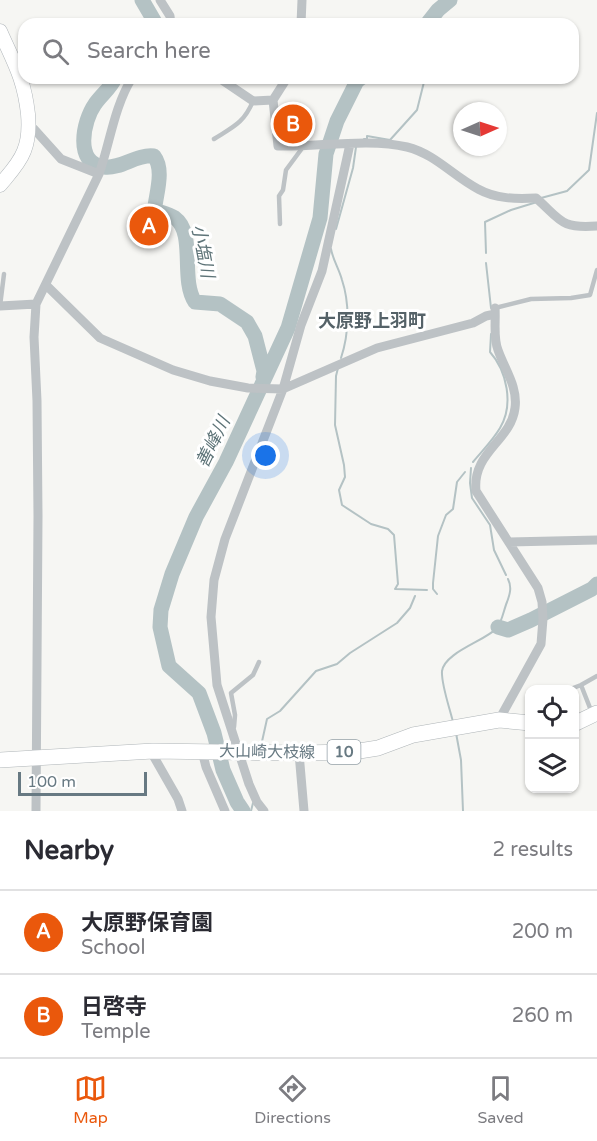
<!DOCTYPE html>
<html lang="en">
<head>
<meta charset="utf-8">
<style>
  body { margin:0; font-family:"Varela Round","Noto Sans JP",sans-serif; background:#f7f7f7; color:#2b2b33 }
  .controls { position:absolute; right:18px; bottom:18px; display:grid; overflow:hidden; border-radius:12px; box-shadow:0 2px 4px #0004 }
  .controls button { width:54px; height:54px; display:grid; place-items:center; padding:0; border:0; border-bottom:2px solid #e1e1e2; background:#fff; color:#2b2b33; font:30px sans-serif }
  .compass { position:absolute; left:453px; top:102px; width:54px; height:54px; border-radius:50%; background:#fff; box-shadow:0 2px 4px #0004; rotate:87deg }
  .scale { position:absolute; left:18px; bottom:15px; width:129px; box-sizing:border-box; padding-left:6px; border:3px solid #677982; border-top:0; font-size:16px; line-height:21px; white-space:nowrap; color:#677982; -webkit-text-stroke:4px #fff; paint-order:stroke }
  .you { position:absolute; left:266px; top:456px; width:21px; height:21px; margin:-15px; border:4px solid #fff; border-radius:50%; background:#1a73e8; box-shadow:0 0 0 9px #1a73e833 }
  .badge { display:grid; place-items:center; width:39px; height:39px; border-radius:50%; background:#ea580c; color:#fff; font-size:20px; font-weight:700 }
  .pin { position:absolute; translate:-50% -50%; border:3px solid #fff; box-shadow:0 2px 6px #0006 }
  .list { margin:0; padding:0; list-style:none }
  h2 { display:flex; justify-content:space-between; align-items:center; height:78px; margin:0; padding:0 24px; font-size:26px }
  h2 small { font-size:20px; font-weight:400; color:#7c7c81 }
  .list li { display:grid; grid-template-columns:39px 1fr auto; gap:18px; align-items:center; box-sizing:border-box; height:84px; padding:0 24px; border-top:2px solid #e1e1e2 }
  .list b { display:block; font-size:22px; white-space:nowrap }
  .list p { margin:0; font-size:20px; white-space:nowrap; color:#7c7c81 }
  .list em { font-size:20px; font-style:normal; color:#7c7c81 }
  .icon { flex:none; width:33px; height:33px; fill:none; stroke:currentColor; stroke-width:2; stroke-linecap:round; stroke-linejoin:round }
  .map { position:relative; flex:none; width:597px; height:811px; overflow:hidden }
  .search { position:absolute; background:#fff; box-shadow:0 2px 4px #0004; left:18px; right:18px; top:18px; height:66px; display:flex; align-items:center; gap:15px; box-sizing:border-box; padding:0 21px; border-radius:18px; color:#7c7c81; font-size:22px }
  .sheet { height:246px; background:#fff }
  nav { display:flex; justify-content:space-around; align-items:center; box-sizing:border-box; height:84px; border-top:2px solid #e1e1e2; background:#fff; font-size:16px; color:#7c7c81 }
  nav a { display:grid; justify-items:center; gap:3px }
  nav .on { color:#ea580c }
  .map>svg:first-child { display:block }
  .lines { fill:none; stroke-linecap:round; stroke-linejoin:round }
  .stream { stroke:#b4c2c4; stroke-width:2 }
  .river { stroke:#b4c2c4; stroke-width:15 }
  .secondary-casing { stroke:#b0b6ba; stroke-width:15 }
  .primary-casing { stroke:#afb5b8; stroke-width:16 }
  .service { stroke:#bdc2c5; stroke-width:4.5 }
  .minor { stroke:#bdc2c5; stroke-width:9 }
  .secondary { stroke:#fff; stroke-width:14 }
  .primary { stroke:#fff; stroke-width:15 }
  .labels { text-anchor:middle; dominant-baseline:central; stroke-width:6; stroke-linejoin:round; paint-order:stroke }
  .shield { fill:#fff; stroke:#95a1a8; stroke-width:1.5 }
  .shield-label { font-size:15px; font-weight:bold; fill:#677982 }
  .street-label { font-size:16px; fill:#677982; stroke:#fff }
  .water-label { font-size:18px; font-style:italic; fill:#5e7478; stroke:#fff }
  .neighbourhood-label { font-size:18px; font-weight:bold; fill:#556268; stroke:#fff }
</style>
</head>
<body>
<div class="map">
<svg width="597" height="811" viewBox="0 0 597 811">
  <rect width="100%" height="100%" fill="#f6f6f3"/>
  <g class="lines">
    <path class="stream" d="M364 139H367V136L390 140 417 110 425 78
      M541 198 567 191 589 170 597 113
      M336 229 353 168 356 147
      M331 249C333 260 339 269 342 280 350 304 349 334 341 358
      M486 253 485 222 511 210 537 202
      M486 263 491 308
      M338 368 336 376 335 425 344 465 345 477 339 490 342 505 371 524 388 529 394 535 398 584 395 589 427 590
      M473 462C482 451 493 440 500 428 514 405 507 371 490 352L491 334
      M471 468 470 483 472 498 490 525 494 550 506 575
      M437 594 433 589V583L438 536 446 515 453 509 457 482 465 472
      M453 722C450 709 441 684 442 671 445 652 485 641 497 628 502 622 504 609 507 602 510 594 512 587 508 579
      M456 733 461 760 463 811
      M261 746 267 719 280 711 316 671 337 664 350 653 397 623 410 608 415 596
      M251 811 253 803"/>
    <path class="river" d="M142 0 156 24
      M427 24 438 10 450 0
      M115 78C111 88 101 95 95 104 83 121 74 164 104 167 122 169 136 154 154 156 164 169 157 191 155 206L157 211C163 213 170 215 175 218 196 233 180 280 195 302L220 304 247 322 255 336 264 371 263 377
      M498 627 508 630 531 620 592 589 597 584
      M243 811 237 802 223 770 214 733 199 693 169 666 160 627 161 610 172 574 196 517 226 462 288 328 320 218 326 154 337 121 357 81 361 78"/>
    <defs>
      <path id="secondary" d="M0 31C14 63 24 78 28 114 29 126 29 139 24 151 19 164 9 174 0 185"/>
      <path id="primary" d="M574 724 597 713
        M0 760 153 751 299 753 353 752 378 748 413 735 499 720 530 723"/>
    </defs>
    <use href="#secondary" class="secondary-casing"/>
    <use href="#primary" class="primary-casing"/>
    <path class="service" d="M214 139C233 127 244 123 253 101
      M280 224 279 196 283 190 286 170 303 147
      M0 306 4 274
      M495 308 531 299 571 298 590 295 597 270
      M581 685 592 713
      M568 690 581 685 597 676
      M234 727 235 715 231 693 253 675 259 662"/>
    <path class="minor" d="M160 0 170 16 171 24
      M301 24 302 0
      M219 78 253 101 273 100
      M287 78 273 100 278 146C318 147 369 138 407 147 435 154 453 176 478 189 496 199 516 199 536 198 561 220 560 229 597 226
      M29 128 34 129 61 159 99 174 36 304 34 337 37 401 38 516 36 811
      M99 174C110 143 114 107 132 78
      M47 286 100 338 173 370 210 381 248 388 283 389 377 348 473 323 486 316 495 314
      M0 306 36 304
      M495 308C496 322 493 337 498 350 505 370 518 387 515 408 511 441 472 452 476 491L538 588 542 602 543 619 541 644 499 720
      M509 542 597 540
      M153 751 154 757 178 799 182 811
      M202 751 206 767 225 811
      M299 753 304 811
      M264 811 257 802 249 784 217 685 211 617 214 580 225 539 283 389 301 325 322 271 350 144"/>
    <use href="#secondary" class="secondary"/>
    <use href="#primary" class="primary"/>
  </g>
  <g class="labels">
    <rect class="shield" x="327.5" y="740" width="33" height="24" rx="4.5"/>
    <g class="shield-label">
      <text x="344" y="752">10</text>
    </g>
    <g class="street-label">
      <text transform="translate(267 752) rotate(1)">大山崎大枝線</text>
    </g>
    <g class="water-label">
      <text transform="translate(203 251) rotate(79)">小塩川</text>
      <text transform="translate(213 442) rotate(-64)">善峰川</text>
    </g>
    <g class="neighbourhood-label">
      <text x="372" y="321">大原野上羽町</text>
    </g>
  </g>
</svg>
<div class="controls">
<button><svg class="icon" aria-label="locate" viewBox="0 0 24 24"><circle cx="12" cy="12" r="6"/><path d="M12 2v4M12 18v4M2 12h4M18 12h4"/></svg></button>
<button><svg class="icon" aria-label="layers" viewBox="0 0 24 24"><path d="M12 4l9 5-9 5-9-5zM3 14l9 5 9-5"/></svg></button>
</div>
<svg class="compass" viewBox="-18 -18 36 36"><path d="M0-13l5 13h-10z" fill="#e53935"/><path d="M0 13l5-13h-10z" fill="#7c7c81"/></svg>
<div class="scale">100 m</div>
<div class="you"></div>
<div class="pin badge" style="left:149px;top:226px">A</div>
<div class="pin badge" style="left:293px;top:124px">B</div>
<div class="search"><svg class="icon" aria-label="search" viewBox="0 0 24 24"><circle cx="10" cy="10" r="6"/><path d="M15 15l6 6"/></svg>Search here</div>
</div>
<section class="sheet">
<h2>Nearby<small>2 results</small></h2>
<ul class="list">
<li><span class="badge">A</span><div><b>大原野保育園</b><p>School</p></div><em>200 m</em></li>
<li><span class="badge">B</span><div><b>日啓寺</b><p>Temple</p></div><em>260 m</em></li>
</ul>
</section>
<nav>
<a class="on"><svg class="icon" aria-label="map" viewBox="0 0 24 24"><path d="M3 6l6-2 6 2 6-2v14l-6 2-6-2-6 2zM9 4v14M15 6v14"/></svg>Map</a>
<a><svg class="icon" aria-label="directions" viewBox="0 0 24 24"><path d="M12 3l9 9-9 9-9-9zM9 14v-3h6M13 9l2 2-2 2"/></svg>Directions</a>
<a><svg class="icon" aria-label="saved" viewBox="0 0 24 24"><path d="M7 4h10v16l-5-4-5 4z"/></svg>Saved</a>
</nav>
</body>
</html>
